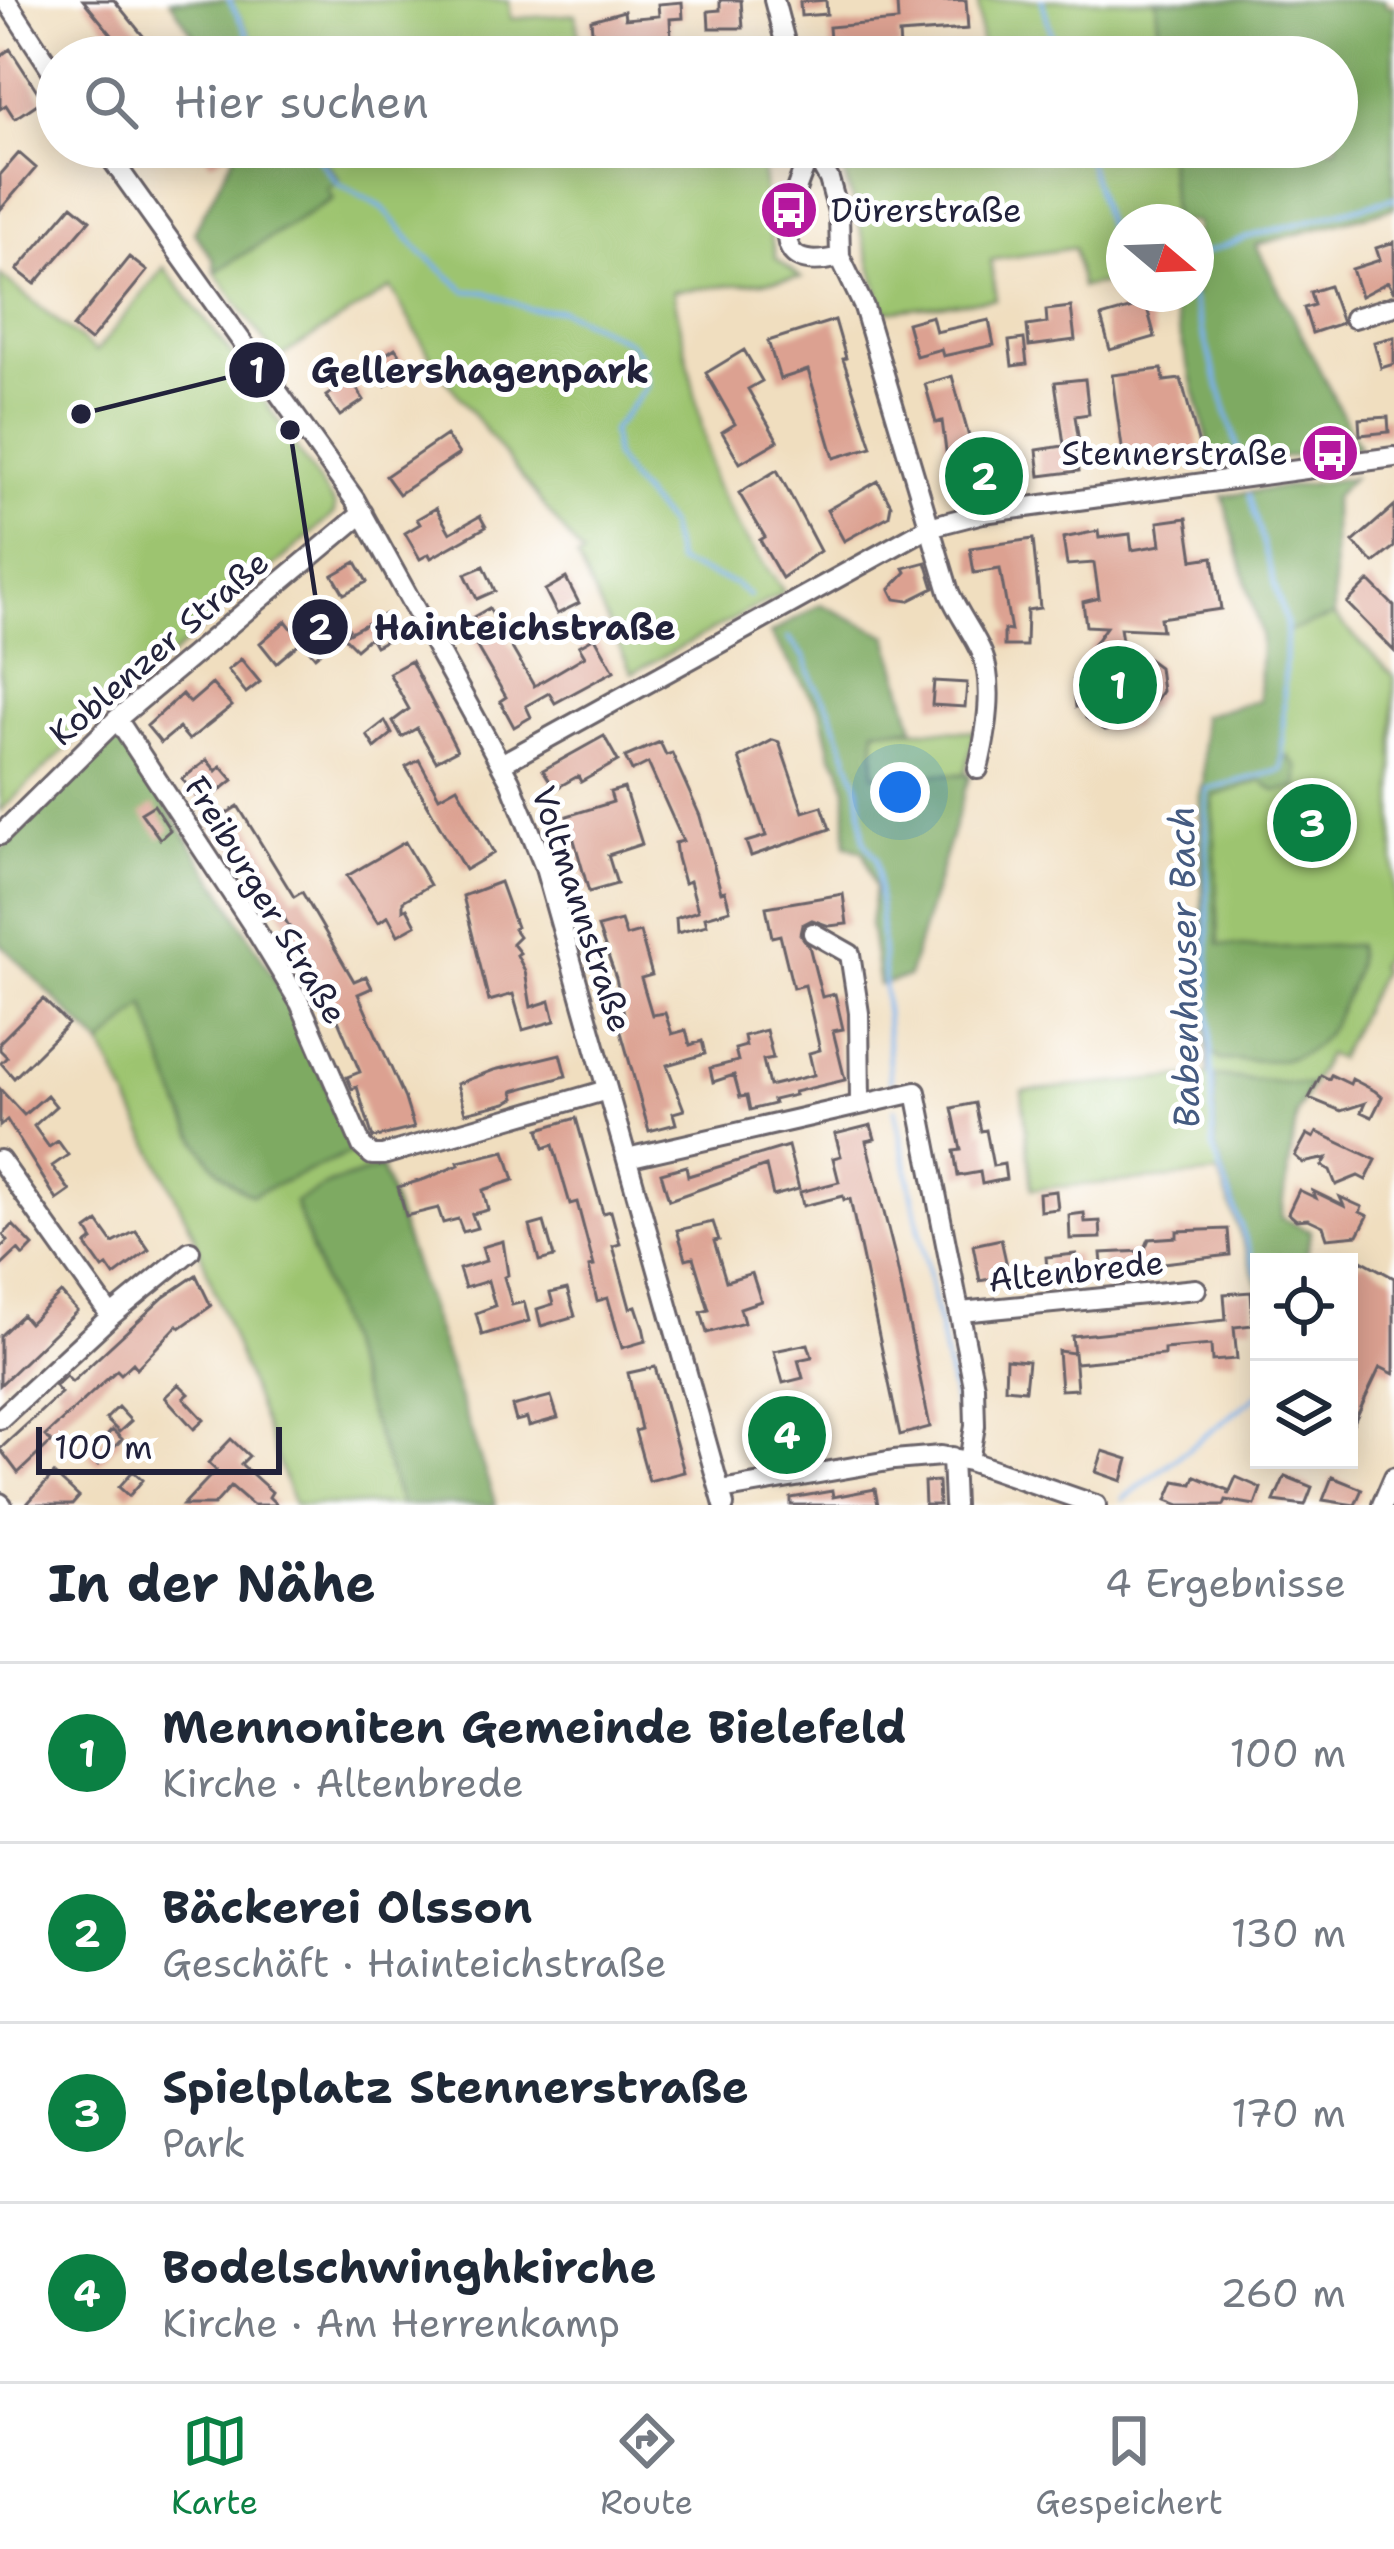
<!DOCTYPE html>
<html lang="de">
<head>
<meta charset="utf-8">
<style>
  body { margin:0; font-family:"Shantell Sans",sans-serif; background:#f2f2f3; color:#1f2937 }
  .controls { position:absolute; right:36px; bottom:36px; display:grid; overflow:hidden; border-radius:0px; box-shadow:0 6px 30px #0003 }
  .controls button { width:108px; height:108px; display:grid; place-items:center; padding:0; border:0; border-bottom:3px solid #e0e1e3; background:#fff; color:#1f2937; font:60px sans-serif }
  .compass { position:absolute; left:1106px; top:204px; width:108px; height:108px; border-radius:50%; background:#fff; box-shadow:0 6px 30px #0003; rotate:109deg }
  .scale { position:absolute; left:36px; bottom:30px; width:246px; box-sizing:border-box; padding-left:12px; border:6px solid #22223b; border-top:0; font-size:33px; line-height:42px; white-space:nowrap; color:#22223b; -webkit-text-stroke:9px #fff; paint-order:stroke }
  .you { position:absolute; left:900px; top:792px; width:42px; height:42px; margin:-30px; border:9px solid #fff; border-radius:50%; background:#1a73e8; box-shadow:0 0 0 18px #1a73e833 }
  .badge { display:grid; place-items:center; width:78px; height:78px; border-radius:50%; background:#0b8043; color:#fff; font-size:39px; font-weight:700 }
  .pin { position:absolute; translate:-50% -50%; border:6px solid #fff; box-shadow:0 3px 12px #0006 }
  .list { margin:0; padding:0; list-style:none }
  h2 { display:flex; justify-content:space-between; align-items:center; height:156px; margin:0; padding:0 48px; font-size:51px }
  h2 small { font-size:39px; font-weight:400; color:#747a83 }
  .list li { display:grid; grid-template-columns:78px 1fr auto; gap:36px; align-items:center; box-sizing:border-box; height:180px; padding:0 48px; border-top:3px solid #e0e1e3 }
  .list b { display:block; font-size:45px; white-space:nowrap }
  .list p { margin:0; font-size:39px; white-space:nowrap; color:#747a83 }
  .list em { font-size:39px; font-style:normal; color:#747a83 }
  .icon { flex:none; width:66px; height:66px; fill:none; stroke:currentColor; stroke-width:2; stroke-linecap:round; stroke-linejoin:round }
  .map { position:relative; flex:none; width:1394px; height:1505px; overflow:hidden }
  .search { position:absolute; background:#fff; box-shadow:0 6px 30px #0003; left:36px; right:36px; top:36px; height:132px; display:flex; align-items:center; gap:30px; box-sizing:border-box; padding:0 42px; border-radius:66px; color:#747a83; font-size:45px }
  .sheet { height:876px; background:#fff }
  nav { display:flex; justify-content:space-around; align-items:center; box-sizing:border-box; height:168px; border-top:3px solid #e0e1e3; background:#fff; font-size:33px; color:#747a83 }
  nav a { display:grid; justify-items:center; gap:6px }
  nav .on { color:#0b8043 }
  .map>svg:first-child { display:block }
  .green { fill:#9dc46f; stroke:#607355; stroke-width:3 }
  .forest { fill:#7eaa62; stroke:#50664e; stroke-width:3 }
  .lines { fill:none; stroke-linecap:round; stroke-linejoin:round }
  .stream { stroke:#7ab1e9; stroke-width:4.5 }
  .building { fill:#dca191 }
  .minor-casing { stroke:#6a6469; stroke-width:24 }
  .minor { stroke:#fff; stroke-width:18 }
  .labels { text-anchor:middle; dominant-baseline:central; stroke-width:10; stroke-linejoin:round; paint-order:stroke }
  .poi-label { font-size:33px; fill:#22223b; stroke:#fff; text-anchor:start }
  .street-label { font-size:33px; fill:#22223b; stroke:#fff }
  .water-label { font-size:36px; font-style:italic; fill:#455b81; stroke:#fff }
  .leader { fill:none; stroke:#22223b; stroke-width:4.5 }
  .callout-dot { fill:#22223b; stroke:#fff; stroke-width:4.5 }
  .mark-label { font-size:36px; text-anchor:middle; font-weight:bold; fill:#fff }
  .callout-label { font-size:36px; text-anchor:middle; font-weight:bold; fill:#22223b; stroke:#fff; stroke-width:10; stroke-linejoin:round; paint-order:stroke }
</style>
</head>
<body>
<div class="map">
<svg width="1394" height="1505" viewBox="0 0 1394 1505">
  <rect width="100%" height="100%" fill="#fff"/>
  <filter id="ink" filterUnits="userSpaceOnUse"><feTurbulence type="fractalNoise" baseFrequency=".00833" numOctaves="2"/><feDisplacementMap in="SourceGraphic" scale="24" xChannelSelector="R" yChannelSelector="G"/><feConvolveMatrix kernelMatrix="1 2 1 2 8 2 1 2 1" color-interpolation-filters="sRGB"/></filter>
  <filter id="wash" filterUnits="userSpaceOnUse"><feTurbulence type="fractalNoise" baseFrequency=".004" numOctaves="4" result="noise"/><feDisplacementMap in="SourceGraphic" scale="48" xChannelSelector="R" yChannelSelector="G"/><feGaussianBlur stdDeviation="2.7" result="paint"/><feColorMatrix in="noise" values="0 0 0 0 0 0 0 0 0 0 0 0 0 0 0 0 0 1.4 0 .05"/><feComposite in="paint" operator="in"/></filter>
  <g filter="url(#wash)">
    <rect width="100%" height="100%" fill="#f0debf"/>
    <path class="green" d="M230 0H509L511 19 576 14 580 50 637 46 638 57H262Z
      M978 0H1156L1161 57H999L998 43 981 45Z
      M313 147H645L648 165 761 155 768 226 776 258 801 278 673 291 714 483 743 535 784 592 632 673 577 559 583 556 437 368 391 288 277 359 215 272 333 199 327 189 340 180Z
      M912 147H1167L1173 222H1124V280L1081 287 1074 248 991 260 996 299 884 311 842 165Z
      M164 267 244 370 335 506 334 514 85 731 0 811V275L96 352Z
      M1352 478 1333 498 1334 616 1394 676V936L1378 967 1382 970 1338 1059 1327 1054 1297 1113 1281 1218 1310 1231 1306 1262H1259V1288L1219 1174 1032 1189 1022 1091 1208 1075 1200 796 1204 780 1202 716 1259 700 1261 635 1223 496Z
      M875 729 975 731 965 774 874 775Z
      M0 851 295 1014 355 1151 365 1162 381 1168 330 1184 295 1203 401 1505H294L192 1230 102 1046 0 943Z"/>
    <path class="forest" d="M170 0H230L262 57H208Z
      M1156 0H1385L1386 6H1394V208L1256 245 1359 447 1215 467 1169 294H1196V222H1173L1167 147H1337V57H1161Z
      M238 147H313L340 180 327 189 333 198 215 272 213 259 194 232Z
      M1352 478 1333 498 1334 616 1287 632 1281 761 1288 756 1298 767V788L1276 791 1261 781 1213 796 1219 944 1261 948 1357 945C1359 967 1352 981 1344 1000 1314 1070 1288 1060 1220 1060L1207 1048 1200 796 1204 780 1202 716 1259 700 1261 635 1223 496Z
      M821 604 888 636 914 728 875 729 874 775 970 774 908 977 879 985 870 924 875 888 864 852 846 845V788L840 766 831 754 821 711 770 634Z
      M118 735 223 892 295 1014 355 1151 252 1195C190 1169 166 1064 145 1005L102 1046 0 943V851Z
      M1214 1076 1311 1085 1297 1113 1281 1218 1310 1231 1306 1262H1259V1276L1215 1148Z
      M381 1168 496 1505H401L295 1202 330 1184Z"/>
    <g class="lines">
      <path class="stream" d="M229 0 260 57
        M1042 0 1058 57
        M309 147 339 184 382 207 420 251 466 291 486 292 529 309 561 310 601 328 629 342 640 356 647 386 612 431 614 456 632 483 668 524 677 563 735 584 749 596
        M1084 147 1112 246 1124 272
        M1196 256 1248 237 1394 198
        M1191 294 1241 459
        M1249 495 1286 624 1282 770 1207 789 1206 807 1213 1149 1259 1277
        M788 638 805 658 813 682 830 709 859 788 864 841 877 859 890 1081
        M895 1109 956 1411
        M1123 1499 1259 1394"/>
    </g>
    <g id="blocks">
      <path class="building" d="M83 0H114L153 48 142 57H130Z
        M720 0H741L743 28H709L708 11 720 10Z
        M826 0 827 14 801 16 800 2Z
        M966 0 968 29 899 34 900 48 831 53 829 27 898 21 897 3Z
        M682 2 683 18 670 19 672 57H656L654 37 593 42 591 20 624 11 625 19 659 16 658 4Z
        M10 49 43 100 15 119 6 105 0 109V56Z
        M201 147H238L210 163Z
        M19 153 36 168 0 210V175Z
        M72 205 90 220 35 284 17 270Z
        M1394 242V293L1388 282 1361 296 1352 269 1380 260 1376 248Z
        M129 257 147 271 90 341 73 327Z
        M1329 286 1342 323 1312 333 1304 308 1314 305 1310 292Z
        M1146 304 1155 337 1110 350 1101 317Z
        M1071 307 1075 340 1029 346 1027 326 1047 323 1046 310Z
        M932 316 936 332 989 320 994 345 943 356 941 349 916 356 907 323Z
        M835 320 846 358 843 359 872 447 834 458 808 370 780 379 768 341Z
        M1394 337V364L1381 368 1374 342Z
        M1024 339 1027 364 1012 366 1009 341Z
        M395 348 410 370 385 386 371 364Z
        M744 350 762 381 748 389 778 441 740 463 722 432 735 424 706 373Z
        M1162 369 1164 381 1181 379 1201 452 1124 462 1112 375Z
        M952 376 969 437 975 436 978 455 1008 451 1012 480 975 486 973 469 949 473 942 421 936 423 925 384Z
        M1085 379 1089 414 1075 416 1079 442 1064 444 1055 382Z
        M351 380 364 400 340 416 326 396Z
        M1388 417 1389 432 1360 435 1359 419Z
        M446 435 459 454 399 494 386 476Z
        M1076 444 1079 471 1040 476 1037 450Z
        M777 470 820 551 782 578 760 540 765 537 739 493Z
        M878 481 891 505 889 516 844 541 827 510Z
        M1394 506V547L1374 563 1353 542Z
        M436 508 450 533 480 516 486 527 431 558 429 554 420 559 405 533 420 524 417 519Z
        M1187 518 1193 560 1213 557 1221 609 1160 618 1162 630 1120 628 1125 659 1144 656 1159 667 1162 691 1151 707 1133 709 1135 727 1105 730 1086 718 1085 706 1076 707 1073 679 1080 678 1079 665 1106 627 1086 626 1083 602 1099 598 1094 563 1067 565 1063 538 1098 531 1099 538 1130 534 1132 550 1161 545 1158 522Z
        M1033 539 1040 608 1027 610 1026 646H1004V630L1011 631 1000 569 974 573 970 548Z
        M356 562 367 582 344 594 333 575Z
        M926 562 934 588 908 601 895 599 890 589 906 572 904 568Z
        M484 566 495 591 477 599 465 574Z
        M566 578 579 603 557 614 545 590Z
        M1369 581 1394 606V651L1347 603Z
        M489 608 534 686 585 656 579 646 595 637 614 671 555 703 549 693 526 706 531 717 514 727 500 701 506 697 463 623Z
        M334 611 349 629 315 657 302 641 276 663 260 643 286 621 300 639Z
        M385 614 396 635 375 646 370 637 356 649 343 636Z
        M241 659 260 682 246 693 228 670Z
        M411 661 457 750 436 761 417 728 402 737 393 721 409 709 389 673Z
        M934 681 967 683 965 707 932 705Z
        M212 684 232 706 189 740 179 728 161 743 147 726 182 694 190 703Z
        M385 721 392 734 375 748 367 735Z
        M604 736 618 761 581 782 578 776 555 789 543 770Z
        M773 740 779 742 803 812 822 806 830 829 751 856 746 842 766 836 739 758Z
        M660 742 666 755 672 753 700 816 721 892 725 891 730 910 705 917 707 925 677 933 676 918 698 911 690 881 684 883 677 858 675 843 683 841 648 763 632 771 625 757Z
        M207 760 216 771 221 766 233 780 203 804 182 779Z
        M419 760 439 797 457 787 494 853 465 870 406 767Z
        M624 788 642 844 608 855 617 884 589 892 567 816 613 802 610 792Z
        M154 805 170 830 160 839 141 813Z
        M238 806 294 897 302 892 354 981 366 976 372 988 358 994 405 1099 414 1128 373 1138 357 1087 352 1089 347 1077 360 1072 324 987 272 897 265 902 253 883 260 879 226 837 221 841 210 824Z
        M405 842 430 885 403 901V910L407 908 416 925 398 935 388 916 378 923 347 876Z
        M500 882 516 927 514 929 519 936 512 943 520 953 517 955 525 971 531 1007 550 1001 555 1021 523 1030 513 994 489 1001 463 896Z
        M843 894 847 924 829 926 812 920 802 925 800 934 809 946 822 997 835 994 843 1029 833 1031 845 1080 794 1092 795 1095 773 1100 774 1104 750 1110 747 1096 740 1097 734 1075 713 1082 710 1068 738 1061 735 1049 746 1046 744 1036 766 1030 773 1058 763 1060 769 1086 814 1075 809 1053 820 1050 805 985 793 988 780 935 772 937 766 907Z
        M621 921 626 936 640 932 652 975 641 978 652 1015 665 1013 672 1034 686 1030 690 1045 702 1041 705 1054 667 1065 684 1110 673 1113 676 1124 649 1131 619 1025 626 1023 616 978 598 927Z
        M43 999 68 1024 14 1078 1 1063 7 1057 0 1050V1042Z
        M560 1054 566 1076 513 1091 515 1098 506 1103 465 1113 457 1084 494 1070Z
        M1321 1075 1329 1079 1331 1075 1350 1084 1352 1079 1375 1091 1382 1097 1372 1117 1361 1112 1365 1103 1341 1111 1309 1098Z
        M0 1089 24 1115 47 1095 56 1106 34 1126 49 1147 58 1141 68 1155 52 1166 70 1191 57 1200 7 1120 0 1126Z
        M975 1103 981 1131 986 1130 993 1166 1004 1164 1006 1179 982 1184 980 1172 958 1176 954 1151 961 1150 952 1108Z
        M576 1118 603 1213 611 1211 620 1244 613 1246 630 1308 636 1306 643 1327 646 1341 622 1348 608 1298 597 1301 589 1267 594 1266 577 1202 570 1204 553 1145 544 1148 539 1129Z
        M871 1125 875 1139 866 1141 895 1256 930 1427 900 1435 850 1199 844 1200 843 1196 803 1206 800 1192 839 1182 833 1158 841 1156 835 1134Z
        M1317 1132 1376 1160 1366 1180 1358 1176 1336 1185 1330 1170 1322 1166 1327 1158 1303 1163 1295 1156 1307 1134 1314 1138Z
        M788 1146 799 1189 773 1196 766 1166 669 1200 661 1173 686 1166 688 1176Z
        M505 1151 514 1180 483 1190 488 1210 472 1214 477 1228 463 1232 458 1219 443 1223 438 1208 406 1216 398 1187 425 1179 459 1165 458 1162Z
        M1299 1190 1316 1198 1313 1191 1344 1206 1340 1197 1362 1207 1360 1212 1368 1216 1358 1235 1327 1238 1323 1226 1308 1219 1296 1220 1288 1213Z
        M1056 1191 1058 1209 1040 1211 1039 1193Z
        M1084 1213 1085 1222 1100 1221 1101 1238 1070 1239 1069 1215Z
        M98 1222 113 1243 136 1231 149 1250 114 1276 107 1266 103 1269 86 1245 93 1240 87 1230Z
        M544 1222 554 1257 539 1261 530 1226Z
        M713 1222 719 1240 714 1241 726 1281 752 1273 761 1301 740 1308 744 1323 707 1333 701 1312 709 1310 693 1257 686 1259 677 1230Z
        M13 1225 33 1246 23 1256 18 1250 0 1267V1248L8 1241 3 1235Z
        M1228 1229 1230 1255 1130 1267 1131 1274 1103 1276 1101 1253 1144 1251 1149 1239 1177 1237V1231Z
        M1001 1239 1009 1275 980 1281 973 1245Z
        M503 1241 508 1275 504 1277 512 1305 524 1302 529 1321 482 1335 476 1313 495 1306 488 1281 465 1288 459 1269 486 1261 482 1247Z
        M1076 1254 1078 1278 1048 1280 1046 1257Z
        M1349 1260 1359 1265 1361 1260 1394 1278V1374L1380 1367 1349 1433Z
        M196 1275 211 1306 180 1328 178 1325 137 1368 133 1363 121 1374 117 1370 45 1436 51 1442 18 1473 0 1449 61 1393 55 1386 66 1376 72 1382 164 1297Z
        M567 1289 575 1316 541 1326 537 1309 553 1304 550 1293Z
        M1251 1292 1253 1325 1234 1327 1237 1359 1212 1361 1211 1345 1164 1349V1355L1075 1363 1072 1336 1226 1320 1224 1294Z
        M61 1293 77 1311 0 1385V1336L22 1315 29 1323Z
        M808 1344 812 1357 798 1360 803 1378 783 1383 774 1351Z
        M1058 1351 1074 1353 1077 1389 1061 1390Z
        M1006 1359 1028 1361 1025 1390 1005 1388Z
        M655 1367 684 1472 649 1481 635 1431 641 1429 628 1373Z
        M179 1384 189 1394 184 1398 204 1420 194 1429 165 1397Z
        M551 1396 558 1418 529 1426 527 1418 516 1421 512 1406Z
        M774 1406 780 1426 811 1417 818 1442 764 1458 754 1439 758 1438 756 1433 764 1430 758 1411Z
        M118 1407 131 1421 119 1432 106 1419Z
        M112 1430 122 1439 98 1465 88 1456Z
        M231 1439 249 1456 241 1464 272 1492 269 1497 277 1505H253L231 1486 214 1505H183L216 1470 208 1463Z
        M1103 1451 1128 1459 1122 1481 1096 1472Z
        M133 1471 143 1480 129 1496 119 1487Z
        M54 1474 79 1497 72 1505H26Z
        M1195 1476 1230 1491 1228 1495 1236 1477 1261 1488 1255 1505 1226 1500 1224 1505H1180L1167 1500 1175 1481 1192 1484Z
        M1285 1476 1312 1487 1305 1505 1274 1501Z
        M1332 1477 1362 1489 1355 1505 1323 1500Z
        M938 1481 939 1505H925L924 1482Z
        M875 1489 878 1505H791V1498L832 1491 833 1497Z"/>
    </g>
  </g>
  <g filter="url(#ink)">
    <use href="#blocks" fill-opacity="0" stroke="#6a6469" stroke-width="3"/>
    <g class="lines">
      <defs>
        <path id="minor" d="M6 0 57 78
          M774 0 789 57
          M103 147 355 500 510 781 545 868 724 1505
          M811 147 829 179 839 215 840 257 864 307 949 592C958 614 974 634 982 653 995 685 986 736 978 769
          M812 148C797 189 751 280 840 257
          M1354 318 1394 306
          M117 719 252 924 300 1003 362 1146 372 1155H383L607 1090
          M501 764 929 527 983 513 1394 457
          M0 835 117 719 363 513
          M813 933 850 954 859 1013 860 1103
          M627 1158 916 1092 974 1386 975 1426 969 1461
          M0 1160 111 1316
          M961 1312 1196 1289
          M0 1419 111 1316 190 1251
          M952 1457 954 1505
          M721 1490 894 1460 941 1456 969 1461 1096 1505
          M0 1503 2 1505
          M1382 1505 1394 1477"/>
      </defs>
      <use href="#minor" class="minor-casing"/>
      <use href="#minor" class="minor"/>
    </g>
  </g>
  <defs>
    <symbol id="bus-disc" viewBox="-11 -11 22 22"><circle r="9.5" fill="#b5179e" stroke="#fff"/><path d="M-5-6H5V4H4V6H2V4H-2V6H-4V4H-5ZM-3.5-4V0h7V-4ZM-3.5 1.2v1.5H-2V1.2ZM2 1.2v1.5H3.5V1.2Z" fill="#fff"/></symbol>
  </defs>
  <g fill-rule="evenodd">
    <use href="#bus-disc" x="756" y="177" width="66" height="66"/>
    <use href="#bus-disc" x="1297" y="420" width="66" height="66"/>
  </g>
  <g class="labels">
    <g class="poi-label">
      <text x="831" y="210">Dürerstraße</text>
      <text x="1288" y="453" text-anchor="end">Stennerstraße</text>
    </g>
    <g class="street-label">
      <text transform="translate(159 648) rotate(-41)">Koblenzer Straße</text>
      <text transform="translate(266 900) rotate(59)">Freiburger Straße</text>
      <text transform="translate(582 909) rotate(72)">Voltmannstraße</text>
      <text transform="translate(1076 1271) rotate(-6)">Altenbrede</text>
    </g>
    <g class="water-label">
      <text transform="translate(1184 967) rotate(-91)">Babenhauser Bach</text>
    </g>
  </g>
  <path class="leader" d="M81 414L257 370M290 430L320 627"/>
  <g class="callout-dot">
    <circle cx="81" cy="414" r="12"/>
    <circle cx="290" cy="430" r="12"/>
    <circle cx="257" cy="370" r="30"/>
    <circle cx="320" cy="627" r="30"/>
  </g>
  <g class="mark-label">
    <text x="257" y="383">1</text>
    <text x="320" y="640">2</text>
  </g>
  <g class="callout-label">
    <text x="480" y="383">Gellershagenpark</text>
    <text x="525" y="640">Hainteichstraße</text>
  </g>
</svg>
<div class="controls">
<button><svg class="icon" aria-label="locate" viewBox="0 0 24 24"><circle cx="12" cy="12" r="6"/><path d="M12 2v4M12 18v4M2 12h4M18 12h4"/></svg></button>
<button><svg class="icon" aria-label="layers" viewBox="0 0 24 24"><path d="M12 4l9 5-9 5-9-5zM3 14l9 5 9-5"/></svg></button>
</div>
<svg class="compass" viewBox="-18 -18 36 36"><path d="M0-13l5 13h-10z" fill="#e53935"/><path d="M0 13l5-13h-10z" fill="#747a83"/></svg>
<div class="scale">100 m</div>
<div class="you"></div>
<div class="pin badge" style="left:1118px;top:685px">1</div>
<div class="pin badge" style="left:984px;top:476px">2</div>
<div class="pin badge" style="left:1312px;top:823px">3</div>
<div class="pin badge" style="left:787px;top:1435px">4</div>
<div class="search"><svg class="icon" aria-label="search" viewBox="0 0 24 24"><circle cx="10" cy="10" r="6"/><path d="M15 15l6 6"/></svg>Hier suchen</div>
</div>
<section class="sheet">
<h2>In der Nähe<small>4 Ergebnisse</small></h2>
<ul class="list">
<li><span class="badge">1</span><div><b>Mennoniten Gemeinde Bielefeld</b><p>Kirche · Altenbrede</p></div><em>100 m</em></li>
<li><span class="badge">2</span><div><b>Bäckerei Olsson</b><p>Geschäft · Hainteichstraße</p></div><em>130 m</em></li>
<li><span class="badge">3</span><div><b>Spielplatz Stennerstraße</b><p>Park</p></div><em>170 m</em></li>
<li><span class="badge">4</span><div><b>Bodelschwinghkirche</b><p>Kirche · Am Herrenkamp</p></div><em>260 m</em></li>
</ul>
</section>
<nav>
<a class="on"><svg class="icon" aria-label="map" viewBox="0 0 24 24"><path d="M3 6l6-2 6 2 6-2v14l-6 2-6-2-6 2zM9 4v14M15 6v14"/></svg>Karte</a>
<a><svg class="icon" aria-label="directions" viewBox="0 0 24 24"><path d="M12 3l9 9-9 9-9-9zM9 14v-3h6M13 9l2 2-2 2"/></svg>Route</a>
<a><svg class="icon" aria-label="saved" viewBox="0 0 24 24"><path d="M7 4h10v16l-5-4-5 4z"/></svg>Gespeichert</a>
</nav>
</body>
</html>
